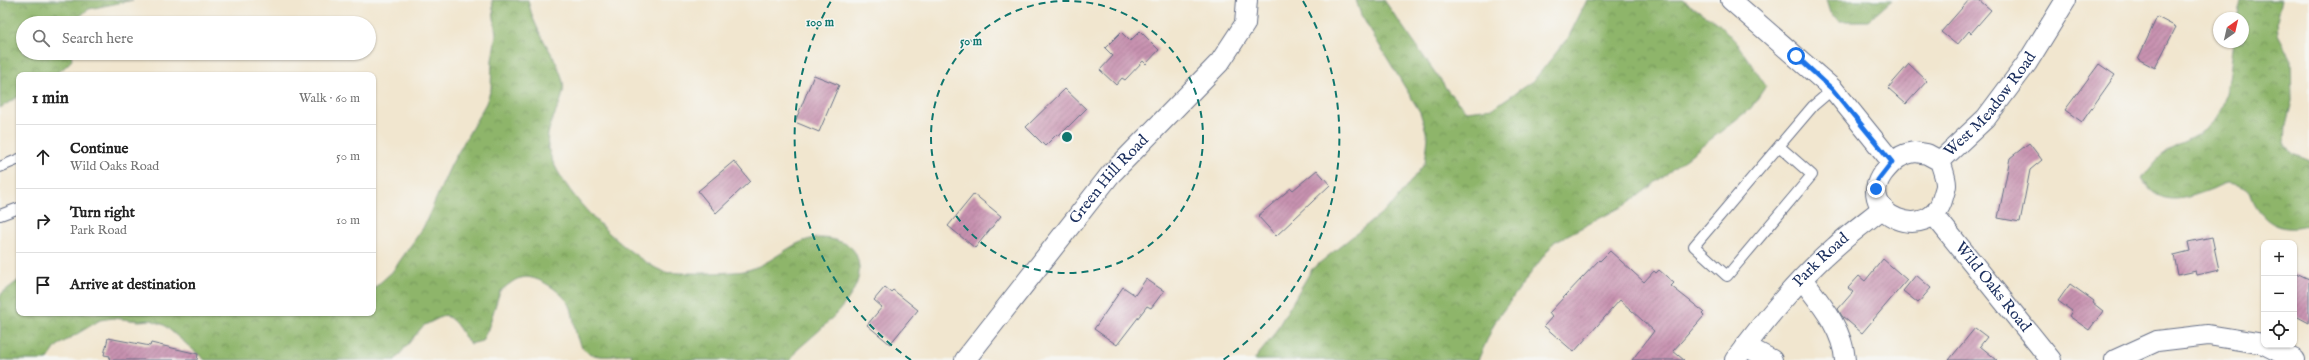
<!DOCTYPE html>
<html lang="en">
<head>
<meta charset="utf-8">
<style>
  body { margin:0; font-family:"IM FELL English",serif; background:#f2f2f2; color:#222 }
  .controls { position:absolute; right:12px; bottom:12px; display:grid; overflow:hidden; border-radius:8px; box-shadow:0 1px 3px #0004 }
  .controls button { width:36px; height:36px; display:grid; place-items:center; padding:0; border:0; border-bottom:1px solid #e0e0e0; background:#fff; color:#222; font:20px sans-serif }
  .compass { position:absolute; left:2213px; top:12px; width:36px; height:36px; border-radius:50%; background:#fff; box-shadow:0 1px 3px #0004; rotate:34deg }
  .stop { position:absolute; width:12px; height:12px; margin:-9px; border:3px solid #1a73e8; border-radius:50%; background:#fff }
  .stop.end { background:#1a73e8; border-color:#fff; box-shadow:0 1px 4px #0008 }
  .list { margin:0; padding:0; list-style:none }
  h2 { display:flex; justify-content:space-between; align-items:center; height:52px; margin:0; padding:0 16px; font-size:17px }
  h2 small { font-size:13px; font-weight:400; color:#767676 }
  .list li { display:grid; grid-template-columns:26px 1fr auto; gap:12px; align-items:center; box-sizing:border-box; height:64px; padding:0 16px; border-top:1px solid #e0e0e0 }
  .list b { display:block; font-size:15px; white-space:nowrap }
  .list p { margin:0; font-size:13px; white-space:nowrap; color:#767676 }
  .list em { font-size:13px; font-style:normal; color:#767676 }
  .icon { flex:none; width:22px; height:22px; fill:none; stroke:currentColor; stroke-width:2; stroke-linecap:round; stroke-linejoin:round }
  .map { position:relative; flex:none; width:2309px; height:360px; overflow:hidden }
  .search { position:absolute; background:#fff; box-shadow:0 1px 3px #0004; left:16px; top:16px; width:360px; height:44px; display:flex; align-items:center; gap:10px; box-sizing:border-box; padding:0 14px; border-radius:22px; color:#767676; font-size:15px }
  .panel { position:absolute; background:#fff; box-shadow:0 1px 3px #0004; left:16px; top:72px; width:360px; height:244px; border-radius:8px }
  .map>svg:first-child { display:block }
  .forest { fill:url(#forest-crowns); stroke:#547264 }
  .building { fill:url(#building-hatch) }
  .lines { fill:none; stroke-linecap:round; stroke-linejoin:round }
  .service-casing { stroke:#666f86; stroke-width:12 }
  .minor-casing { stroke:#666f86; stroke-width:22 }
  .service { stroke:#fff; stroke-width:10 }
  .minor { stroke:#fff; stroke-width:20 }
  .route { stroke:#1a73e8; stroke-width:5 }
  .ring { fill:none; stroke:#0f766e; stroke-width:2; stroke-dasharray:7 5 }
  .labels { text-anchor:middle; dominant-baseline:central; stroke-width:3; stroke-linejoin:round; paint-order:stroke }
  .street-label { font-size:16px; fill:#1b2f5e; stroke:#f6f6f2 }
  .centre { fill:#0f766e; stroke:#f6f6f2; stroke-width:2 }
  .ring-label { font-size:12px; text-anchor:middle; font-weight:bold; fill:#0f766e; stroke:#f6f6f2; stroke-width:3; stroke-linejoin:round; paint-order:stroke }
</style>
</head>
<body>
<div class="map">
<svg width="2309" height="360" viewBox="0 0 2309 360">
  <defs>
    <pattern id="forest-crowns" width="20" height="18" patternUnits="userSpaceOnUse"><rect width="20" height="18" fill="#8eb56a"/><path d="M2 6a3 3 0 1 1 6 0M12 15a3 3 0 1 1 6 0" fill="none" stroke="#73945a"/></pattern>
    <pattern id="building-hatch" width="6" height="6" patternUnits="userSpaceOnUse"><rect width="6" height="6" fill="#c892b0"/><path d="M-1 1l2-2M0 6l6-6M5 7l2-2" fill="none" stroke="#a27892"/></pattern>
  </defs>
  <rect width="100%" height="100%" fill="#f6f6f2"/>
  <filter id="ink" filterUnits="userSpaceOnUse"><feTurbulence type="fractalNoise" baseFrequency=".025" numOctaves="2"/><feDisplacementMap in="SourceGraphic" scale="8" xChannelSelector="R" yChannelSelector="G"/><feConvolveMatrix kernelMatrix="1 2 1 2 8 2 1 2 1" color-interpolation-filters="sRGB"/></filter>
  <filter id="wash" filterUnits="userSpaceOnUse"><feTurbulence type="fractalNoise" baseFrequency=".012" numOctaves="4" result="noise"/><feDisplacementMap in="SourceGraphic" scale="16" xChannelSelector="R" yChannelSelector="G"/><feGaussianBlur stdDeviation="0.9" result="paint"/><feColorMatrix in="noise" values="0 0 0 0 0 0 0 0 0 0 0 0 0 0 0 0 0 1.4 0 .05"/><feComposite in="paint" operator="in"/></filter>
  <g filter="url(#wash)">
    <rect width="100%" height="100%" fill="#f1e6cf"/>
    <path class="forest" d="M0 0H133L89 9 71 23H23V53H71L72 60C54 80 44 75 19 75V96L0 108Z
      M492 0H528C530 8 532 17 536 25 544 44 559 62 563 82 567 102 544 123 548 146 555 188 626 256 664 272 671 274 735 273 744 271 783 262 798 226 841 242 853 246 857 253 859 266 863 297 817 332 796 351L791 360H632L631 354C619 355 603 359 591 354 573 346 576 324 571 308 566 294 536 273 521 278 514 279 506 287 500 291L488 329 482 341 470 344C460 332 459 323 445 315L423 326 395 360H205L164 325 151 320 139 321 113 318 100 320 57 346 47 360H0V297L2 293 19 280V313H373V289L392 272 423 228 451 165 486 103 491 89 492 60 496 35Z
      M1356 0H1384L1448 91 1466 111 1493 108 1534 80 1568 38 1587 0H1682L1718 23 1736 42 1766 86 1751 108 1629 203 1554 242 1496 320 1478 360H1254L1271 339 1312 269 1393 204 1425 163 1428 138 1420 112 1361 15Z
      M1826 0H1892L1868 21H1840L1830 13Z
      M2241 0H2282L2277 21 2278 35 2291 60 2292 101 2286 126 2285 143 2293 154 2309 161V225C2286 233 2267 226 2255 205 2252 201 2252 194 2249 191 2244 186 2235 184 2229 183 2223 183 2217 187 2212 189 2185 199 2160 209 2142 179 2149 169 2159 156 2169 149 2183 141 2200 136 2211 124 2229 107 2230 66 2234 42H2243V18H2237Z"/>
    <g id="blocks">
      <path class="building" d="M1969 0H1979L1991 10 1971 33 1969 31 1957 45 1941 32Z
        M2157 17 2176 27 2155 68 2138 59Z
        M1140 31 1159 50 1146 64 1143 61 1125 80 1122 78 1116 85 1100 70 1113 56 1105 48 1121 32 1130 41Z
        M1909 64 1927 81 1906 104 1888 88Z
        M2099 64 2115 75 2082 122 2065 110Z
        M814 75 839 85 819 132 795 122Z
        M1065 89 1086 109 1059 136 1057 134 1045 146 1026 127Z
        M2029 143 2042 160 2030 170 2020 222 1998 218 2010 158Z
        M734 161 750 181 716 213 698 191Z
        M1317 170 1330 185 1276 236 1258 216 1291 188 1293 190Z
        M974 194 1001 216 975 248 948 226Z
        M2212 237 2219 270 2197 275 2196 271 2178 275 2174 255 2190 251 2188 242Z
        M1610 251 1644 282 1654 271 1656 273 1659 270 1674 283 1671 286 1704 312 1702 314 1704 316 1673 351 1684 360H1632L1654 331 1620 300 1574 352 1544 326 1552 317 1549 313 1599 260 1600 261Z
        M1883 259 1907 280 1862 333 1842 316 1838 309 1853 292 1848 288 1859 276 1865 281Z
        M2294 272 2309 279V323L2294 315Z
        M1916 275 1931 288 1918 303 1903 291Z
        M1146 279 1164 291 1151 308 1147 306 1117 345 1094 329 1123 287 1135 295Z
        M2070 284 2094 301 2093 303 2103 311 2089 330 2069 316 2072 311 2058 301Z
        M885 287 891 292 893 290 918 310 890 344 867 325 882 307 874 300Z
        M1975 328 1987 337 1980 346 1997 360H1949Z
        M108 338 150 346 151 343 198 354 197 360H109L110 356 104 355Z"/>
    </g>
  </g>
  <g filter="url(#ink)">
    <use href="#blocks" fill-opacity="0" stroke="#666f86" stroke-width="1"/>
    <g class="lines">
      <defs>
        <path id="service" d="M1779 146 1812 175 1727 276 1694 246 1813 106 1833 89
          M0 167 19 159
          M0 215 19 208"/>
        <g id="minor">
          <path d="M1731 0 1833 89 1892 162"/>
          <path d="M1915 152 1927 154 1940 161C1942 168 1946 177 1946 185 1946 188 1944 193 1943 197 1931 246 1853 214 1883 173 1893 161 1900 154 1915 152Z"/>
          <path id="s1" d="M1940 161 1986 118 2027 63 2066 0"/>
          <path id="s2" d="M1934 215 2051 360"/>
          <path d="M1802 279C1820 303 1843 329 1845 360"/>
          <path d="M2266 345 2295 360"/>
          <path d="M1745 346 1772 360"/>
          <path id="s3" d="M965 360 1110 175 1220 62 1245 24 1247 0"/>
          <path id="s4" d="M1735 360C1765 320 1797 280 1835 247 1850 233 1867 221 1883 208"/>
          <path d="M2115 360 2157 341 2208 335 2264 344"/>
        </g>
      </defs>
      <use href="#service" class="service-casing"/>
      <use href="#minor" class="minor-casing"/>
      <use href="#service" class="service"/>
      <use href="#minor" class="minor"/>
    </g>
  </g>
  <g class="lines" filter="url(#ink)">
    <path class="route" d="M1796 56 1832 89 1892 162 1878 180 1876 189"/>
  </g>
  <g class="ring">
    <circle cx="1067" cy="137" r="136"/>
    <path d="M911 360A272 272 0 0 1 831 1M1303 1A272 272 0 0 1 1223 360"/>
  </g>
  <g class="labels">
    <g class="street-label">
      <text stroke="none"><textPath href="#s1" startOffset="76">West Meadow Road</textPath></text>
      <text stroke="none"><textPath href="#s3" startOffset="231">Green Hill Road</textPath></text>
      <text stroke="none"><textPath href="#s4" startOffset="132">Park Road</textPath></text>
      <text stroke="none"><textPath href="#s2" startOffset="93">Wild Oaks Road</textPath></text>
    </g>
  </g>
  <circle cx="1067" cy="137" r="6" class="centre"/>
  <g class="ring-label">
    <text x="820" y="26">100 m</text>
    <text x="971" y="45">50 m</text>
  </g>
</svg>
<div class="controls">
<button>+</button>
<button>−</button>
<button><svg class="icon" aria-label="locate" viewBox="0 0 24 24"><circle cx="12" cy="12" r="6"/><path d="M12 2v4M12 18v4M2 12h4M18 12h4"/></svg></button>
</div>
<svg class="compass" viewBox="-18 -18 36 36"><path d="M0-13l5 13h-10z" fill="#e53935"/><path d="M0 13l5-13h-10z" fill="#767676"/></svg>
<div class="stop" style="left:1796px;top:56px"></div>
<div class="stop end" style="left:1876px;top:189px"></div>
<div class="search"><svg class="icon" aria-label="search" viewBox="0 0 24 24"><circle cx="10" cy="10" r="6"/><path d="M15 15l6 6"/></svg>Search here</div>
<section class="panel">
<h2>1 min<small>Walk · 60 m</small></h2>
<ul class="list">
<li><svg class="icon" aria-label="ahead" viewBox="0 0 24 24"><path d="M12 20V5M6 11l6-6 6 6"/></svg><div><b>Continue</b><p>Wild Oaks Road</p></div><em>50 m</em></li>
<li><svg class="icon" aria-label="right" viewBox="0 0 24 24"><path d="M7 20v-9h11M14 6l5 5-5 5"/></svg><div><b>Turn right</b><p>Park Road</p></div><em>10 m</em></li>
<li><svg class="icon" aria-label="arrive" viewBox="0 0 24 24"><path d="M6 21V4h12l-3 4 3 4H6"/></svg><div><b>Arrive at destination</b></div></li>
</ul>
</section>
</div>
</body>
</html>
